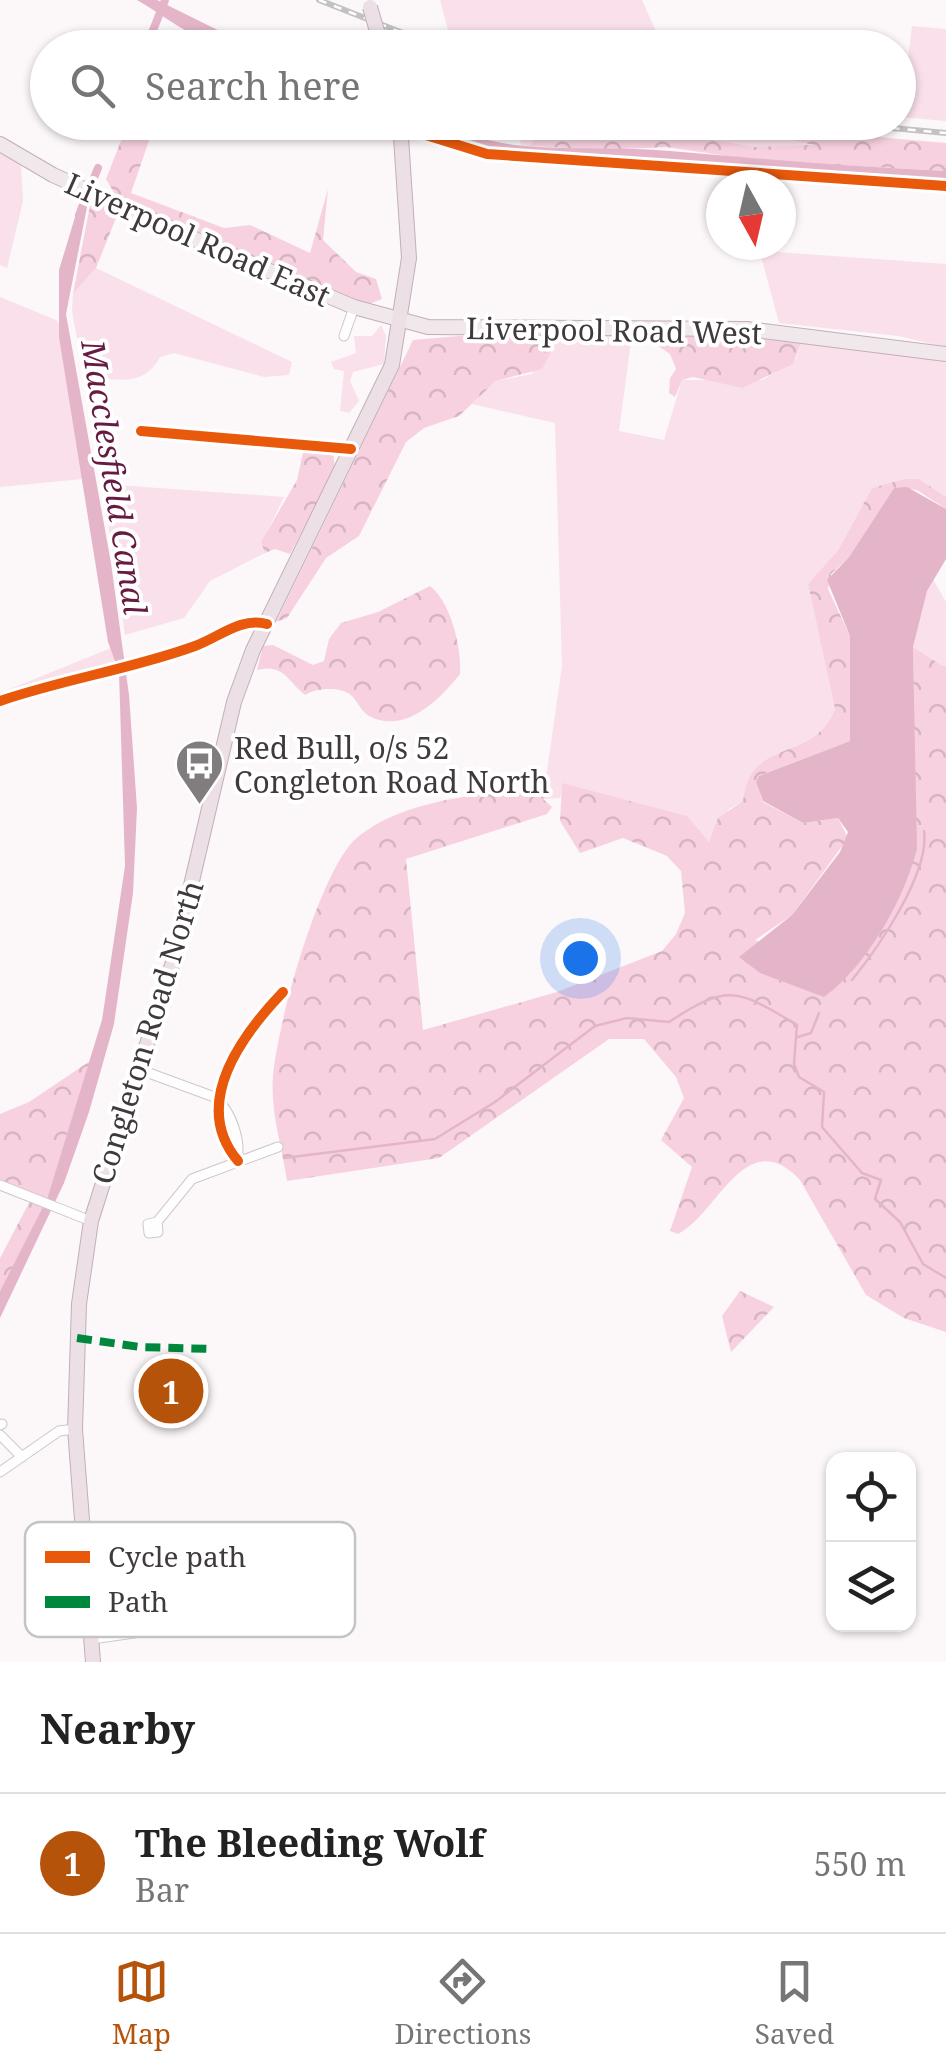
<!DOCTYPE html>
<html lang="en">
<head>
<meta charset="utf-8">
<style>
  body { margin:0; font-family:"Noto Serif",serif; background:#f6f6f6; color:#222 }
  .controls { position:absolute; right:30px; bottom:30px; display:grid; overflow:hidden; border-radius:20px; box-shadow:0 2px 8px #0004 }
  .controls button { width:90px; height:90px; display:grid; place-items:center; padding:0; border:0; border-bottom:2px solid #e0e0e0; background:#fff; color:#222; font:50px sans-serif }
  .compass { position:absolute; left:706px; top:170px; width:90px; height:90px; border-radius:50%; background:#fff; box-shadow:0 2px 8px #0004; rotate:172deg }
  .you { position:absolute; left:580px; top:958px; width:35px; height:35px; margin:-25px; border:8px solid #fff; border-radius:50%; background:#1a73e8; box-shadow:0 0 0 15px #1a73e833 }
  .badge { display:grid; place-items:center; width:65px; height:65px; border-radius:50%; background:#b45309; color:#fff; font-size:32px; font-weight:700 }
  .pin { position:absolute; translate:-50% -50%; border:5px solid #fff; box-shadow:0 2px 10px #0006 }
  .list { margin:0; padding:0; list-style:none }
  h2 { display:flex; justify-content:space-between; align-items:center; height:130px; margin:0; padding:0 40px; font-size:42px }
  h2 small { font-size:32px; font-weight:400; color:#767676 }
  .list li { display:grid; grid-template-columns:65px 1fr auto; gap:30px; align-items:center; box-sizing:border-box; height:140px; padding:0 40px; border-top:2px solid #e0e0e0 }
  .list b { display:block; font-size:38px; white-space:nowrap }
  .list p { margin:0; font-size:32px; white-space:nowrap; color:#767676 }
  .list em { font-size:32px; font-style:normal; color:#767676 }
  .icon { flex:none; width:55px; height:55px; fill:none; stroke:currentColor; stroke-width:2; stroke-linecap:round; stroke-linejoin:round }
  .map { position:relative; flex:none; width:946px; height:1662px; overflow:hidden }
  .search { position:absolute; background:#fff; box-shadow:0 2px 8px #0004; left:30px; right:30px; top:30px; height:110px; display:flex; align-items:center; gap:25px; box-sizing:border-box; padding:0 35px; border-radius:55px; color:#767676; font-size:38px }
  .sheet { height:270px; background:#fff }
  nav { display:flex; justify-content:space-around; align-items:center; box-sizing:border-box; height:140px; border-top:2px solid #e0e0e0; background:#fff; font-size:28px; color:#767676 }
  nav a { display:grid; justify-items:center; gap:5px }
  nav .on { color:#b45309 }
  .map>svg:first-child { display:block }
  .green { fill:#f9e0ea }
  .forest { fill:url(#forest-crowns) }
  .water { fill:#e4b5c9 }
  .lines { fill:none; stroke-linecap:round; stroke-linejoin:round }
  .stream { stroke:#e4b5c9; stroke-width:2.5 }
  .canal { stroke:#e4b5c9; stroke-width:8 }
  .minor-casing { stroke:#cdc8ca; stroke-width:11 }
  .primary-casing { stroke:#c0b0b7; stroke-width:16 }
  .trunk-casing { stroke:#c0b0b7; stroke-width:16 }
  .minor { stroke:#fffefe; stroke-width:9 }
  .primary { stroke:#f1e8ec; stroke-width:14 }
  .trunk { stroke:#ece0e6; stroke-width:14 }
  .rail-casing { stroke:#c3c2c3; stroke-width:6 }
  .rail { stroke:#fff; stroke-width:2.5; stroke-dasharray:8; stroke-linecap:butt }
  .trunk-bridge-casing { stroke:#c0b0b7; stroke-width:16; stroke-linecap:butt }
  .trunk-bridge { stroke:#ece0e6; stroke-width:14 }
  .quiet { stroke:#00873e; stroke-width:8; stroke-dasharray:15 8; stroke-linecap:butt }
  .cycleway-casing { stroke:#fff; stroke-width:16 }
  .cycleway { stroke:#e8590c; stroke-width:10 }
  .labels { text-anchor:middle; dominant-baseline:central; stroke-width:8; stroke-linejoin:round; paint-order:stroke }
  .street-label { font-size:30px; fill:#3f3a3c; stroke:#fff }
  .poi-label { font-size:30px; fill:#3f3a3c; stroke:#fff; text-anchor:start }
  .water-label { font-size:32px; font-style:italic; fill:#671b43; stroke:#fff }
  .key { fill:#fff; stroke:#c5c4c4; stroke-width:2.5 }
  .key-label { font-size:28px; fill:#3f3a3c }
</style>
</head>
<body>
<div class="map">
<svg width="946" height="1662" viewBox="0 0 946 1662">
  <defs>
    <pattern id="forest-crowns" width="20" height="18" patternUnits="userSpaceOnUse" patternTransform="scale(2.5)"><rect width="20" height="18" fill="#f8d1e1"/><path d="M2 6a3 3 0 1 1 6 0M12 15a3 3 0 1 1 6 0" fill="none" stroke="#d6b4c2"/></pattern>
  </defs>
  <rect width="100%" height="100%" fill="#fcf7f9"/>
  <path class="green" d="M440 0H642L663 47H502L448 30Z
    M912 26 946 29V121L901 117Z
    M516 123H721L815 146 756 147 696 137 622 134 587 139 537 134 530 146 521 145Z
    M0 153 21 164 23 201 7 268 0 265Z
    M758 245 776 252 946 264V347L898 336 779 323Z
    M96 268 292 362 289 375 264 377 174 353 160 357C146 383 126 381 99 378L98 384 85 383 72 311 73 294Z
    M0 297 56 320 60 325 83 479 0 487Z
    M381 325 386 336 384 364 353 372 350 381 359 401 349 413 340 411 344 371 334 369 331 362 356 353 354 336H372Z
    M550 333 632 334 619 431 664 440 682 380H763L796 359 802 341 944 359 946 364V497L919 479 872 488 838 550 808 584 835 709C814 764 749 736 743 801L729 809 708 843 686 816 563 784 560 798 543 799 562 666 555 423 472 404 496 381 532 374Z
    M102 484 284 497 262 542 265 553 210 581 184 618 125 635Z
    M933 579 946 602V668L913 647 921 605Z
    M111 648 118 664 4 696 0 693Z"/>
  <path class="forest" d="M128 123H155L131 193 224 228 250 225 310 253 328 189 323 240 356 272 376 279 382 299 367 305 120 203 106 179Z
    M728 124 946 143V171L762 161 666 147 604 150 530 146 537 134 587 139 622 134 696 137 756 147 814 145 739 130Z
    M91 200 118 213 96 268 73 294Z
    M686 330 802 341 793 364 742 388 693 377 682 380 675 397 669 393 670 378 676 369 670 354 642 335Z
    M494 333H550L552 350 542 369 496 381 459 416 424 428 406 442 359 536 326 558 287 618 276 622 413 340Z
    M304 448 333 452 335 469 290 554 275 549 265 553 261 542 297 480Z
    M905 479H919L946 497V509L917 490 894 488 849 557 831 574 828 589 850 636V741L759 776 756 782 763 802 803 823 838 818 848 838 792 915 755 940 850 973 898 893 915 816 913 647 946 668V1332L904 1318 866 1295 800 1180C746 1122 717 1215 678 1234L670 1231 692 1167 661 1140 684 1098 676 1077 644 1039H609L439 1158 287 1181C282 1146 270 1111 273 1076 277 1025 321 864 359 836 409 797 482 796 542 785L546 791 543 799 552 807 547 814 406 859 423 1030 557 992 662 951 676 934 685 913 681 871 667 856 623 838 580 853 560 821 562 783 687 816 709 842 718 818 743 801C749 736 814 764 835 709L808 584 838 550 872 488Z
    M430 586C451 602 462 649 460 674 440 699 408 732 373 718 361 713 359 703 351 695 340 686 315 688 305 695 287 680 283 663 257 670L263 646 273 645 313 665 324 661 329 639 341 623 378 612Z
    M90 1061 47 1199 0 1182V1114L29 1102Z
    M30 1201 44 1206 0 1291V1258Z
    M740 1291 774 1307 731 1352 722 1316Z"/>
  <path class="water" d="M137 0H157L252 47C199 48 180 25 137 0Z
    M390 123C435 122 478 142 525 146 573 150 622 147 670 151 762 159 854 167 946 171V184L493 153Z
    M79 204 87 207 66 314 111 563 129 695 137 808 133 893 114 1024 89 1112 64 1183 0 1318V1291L47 1199 102 1020 125 866 119 672 108 642 59 337V270Z
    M907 487 946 509V559L927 591 913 647 917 849C904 900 866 967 824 997L760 973 739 957 792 915 840 852 848 832 838 818 803 823 763 801 756 782 759 776 850 741V636L827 580 849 557 894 488Z"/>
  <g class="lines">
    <path class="stream" d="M852 980C878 948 930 873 924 831
      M798 1037 811 1033 819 1013
      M284 1158 435 1139 495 1102 595 1026 627 1018 669 1022C728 983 737 989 797 1025L794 1064 799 1077 824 1092 822 1127 862 1173 881 1180 875 1199 900 1222 923 1264 946 1278"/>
    <path class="canal" d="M146 48 165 0
      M79 215 98 168"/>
    <defs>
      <path id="minor" d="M344 336 354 307
        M141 431 351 449
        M0 701C64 679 132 669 195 646 220 637 240 617 267 624
        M138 1069 217 1098
        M217 1101C231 1110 241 1142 237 1158
        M238 1161C191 1105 240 1037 283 992
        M0 1185 91 1221
        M157 1222 158 1232 149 1233 148 1224 157 1222 192 1179 278 1147
        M0 1425 2 1424
        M0 1435 22 1457
        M0 1472 59 1431 75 1429
        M92 1639 141 1632"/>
      <path id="primary" d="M0 144 53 175 199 241 354 307 428 327 747 329 946 354"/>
      <path id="trunk" d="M93 1662 75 1429 79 1304 91 1221 173 962 234 702 253 650 392 365 409 258 400 122"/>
    </defs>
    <use href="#minor" class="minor-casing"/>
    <use href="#primary" class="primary-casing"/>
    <use href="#trunk" class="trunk-casing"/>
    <use href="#minor" class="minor"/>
    <use href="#primary" class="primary"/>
    <use href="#trunk" class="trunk"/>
    <defs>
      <path id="rail" d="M319 0 441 48
        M828 122 946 133"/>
    </defs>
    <use href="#rail" class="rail-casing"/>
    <use href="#rail" class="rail"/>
    <defs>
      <path id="trunk-bridge" d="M370 7 381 45"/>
    </defs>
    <use href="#trunk-bridge" class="trunk-bridge-casing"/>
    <use href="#trunk-bridge" class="trunk-bridge"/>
    <path class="quiet" d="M77 1338 140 1347 211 1349"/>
    <defs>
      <path id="cycleway" d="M384 122 487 154 946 186
        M141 431 351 449
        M0 701C64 679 132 669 195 646 220 637 240 617 267 624
        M238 1161C191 1105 240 1037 283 992"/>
    </defs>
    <use href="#cycleway" class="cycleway-casing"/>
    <use href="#cycleway" class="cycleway"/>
  </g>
  <defs>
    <symbol id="bus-pin" viewBox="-11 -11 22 30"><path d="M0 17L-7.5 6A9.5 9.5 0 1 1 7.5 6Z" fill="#817c7e" stroke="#fff"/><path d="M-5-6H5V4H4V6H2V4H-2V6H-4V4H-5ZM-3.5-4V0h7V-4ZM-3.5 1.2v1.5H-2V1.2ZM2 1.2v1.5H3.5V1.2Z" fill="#fff"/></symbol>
  </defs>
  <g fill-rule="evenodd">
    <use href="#bus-pin" x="172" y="736" width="55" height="75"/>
  </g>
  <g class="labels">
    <g class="street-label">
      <text transform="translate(198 239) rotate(24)">Liverpool Road East</text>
      <text transform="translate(614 330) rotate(1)">Liverpool Road West</text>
      <text transform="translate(147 1032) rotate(-73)">Congleton Road North</text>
    </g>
    <g class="poi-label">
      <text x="234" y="747">Red Bull, o/s 52<tspan x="234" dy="34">Congleton Road North</tspan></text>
    </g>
    <g class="water-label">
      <text transform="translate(115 477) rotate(81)">Macclesfield Canal</text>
    </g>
  </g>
  <rect x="25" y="1522" width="330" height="115" rx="15" class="key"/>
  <rect x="45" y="1551" width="45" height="12" fill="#e8590c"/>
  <rect x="45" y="1596" width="45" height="12" fill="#00873e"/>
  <g class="key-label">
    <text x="108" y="1567">Cycle path</text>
    <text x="108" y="1612">Path</text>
  </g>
</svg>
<div class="controls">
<button><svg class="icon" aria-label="locate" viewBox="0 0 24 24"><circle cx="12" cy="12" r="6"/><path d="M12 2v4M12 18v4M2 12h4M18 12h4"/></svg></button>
<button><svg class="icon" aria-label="layers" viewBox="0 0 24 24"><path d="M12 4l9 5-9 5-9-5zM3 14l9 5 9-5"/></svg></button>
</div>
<svg class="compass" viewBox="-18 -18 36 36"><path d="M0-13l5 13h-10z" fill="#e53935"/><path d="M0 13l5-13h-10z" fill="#767676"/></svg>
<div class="you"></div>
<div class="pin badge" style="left:171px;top:1391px">1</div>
<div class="search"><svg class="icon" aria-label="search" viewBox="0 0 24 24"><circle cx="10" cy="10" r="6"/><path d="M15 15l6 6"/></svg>Search here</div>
</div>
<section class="sheet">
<h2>Nearby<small></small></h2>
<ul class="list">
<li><span class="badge">1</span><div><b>The Bleeding Wolf</b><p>Bar</p></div><em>550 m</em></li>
</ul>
</section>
<nav>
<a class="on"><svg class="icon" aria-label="map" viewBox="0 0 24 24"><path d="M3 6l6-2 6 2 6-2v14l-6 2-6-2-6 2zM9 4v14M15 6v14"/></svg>Map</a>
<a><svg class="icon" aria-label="directions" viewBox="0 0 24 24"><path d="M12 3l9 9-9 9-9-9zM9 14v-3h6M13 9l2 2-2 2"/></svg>Directions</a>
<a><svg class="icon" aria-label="saved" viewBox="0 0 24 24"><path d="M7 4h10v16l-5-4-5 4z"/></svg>Saved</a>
</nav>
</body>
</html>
